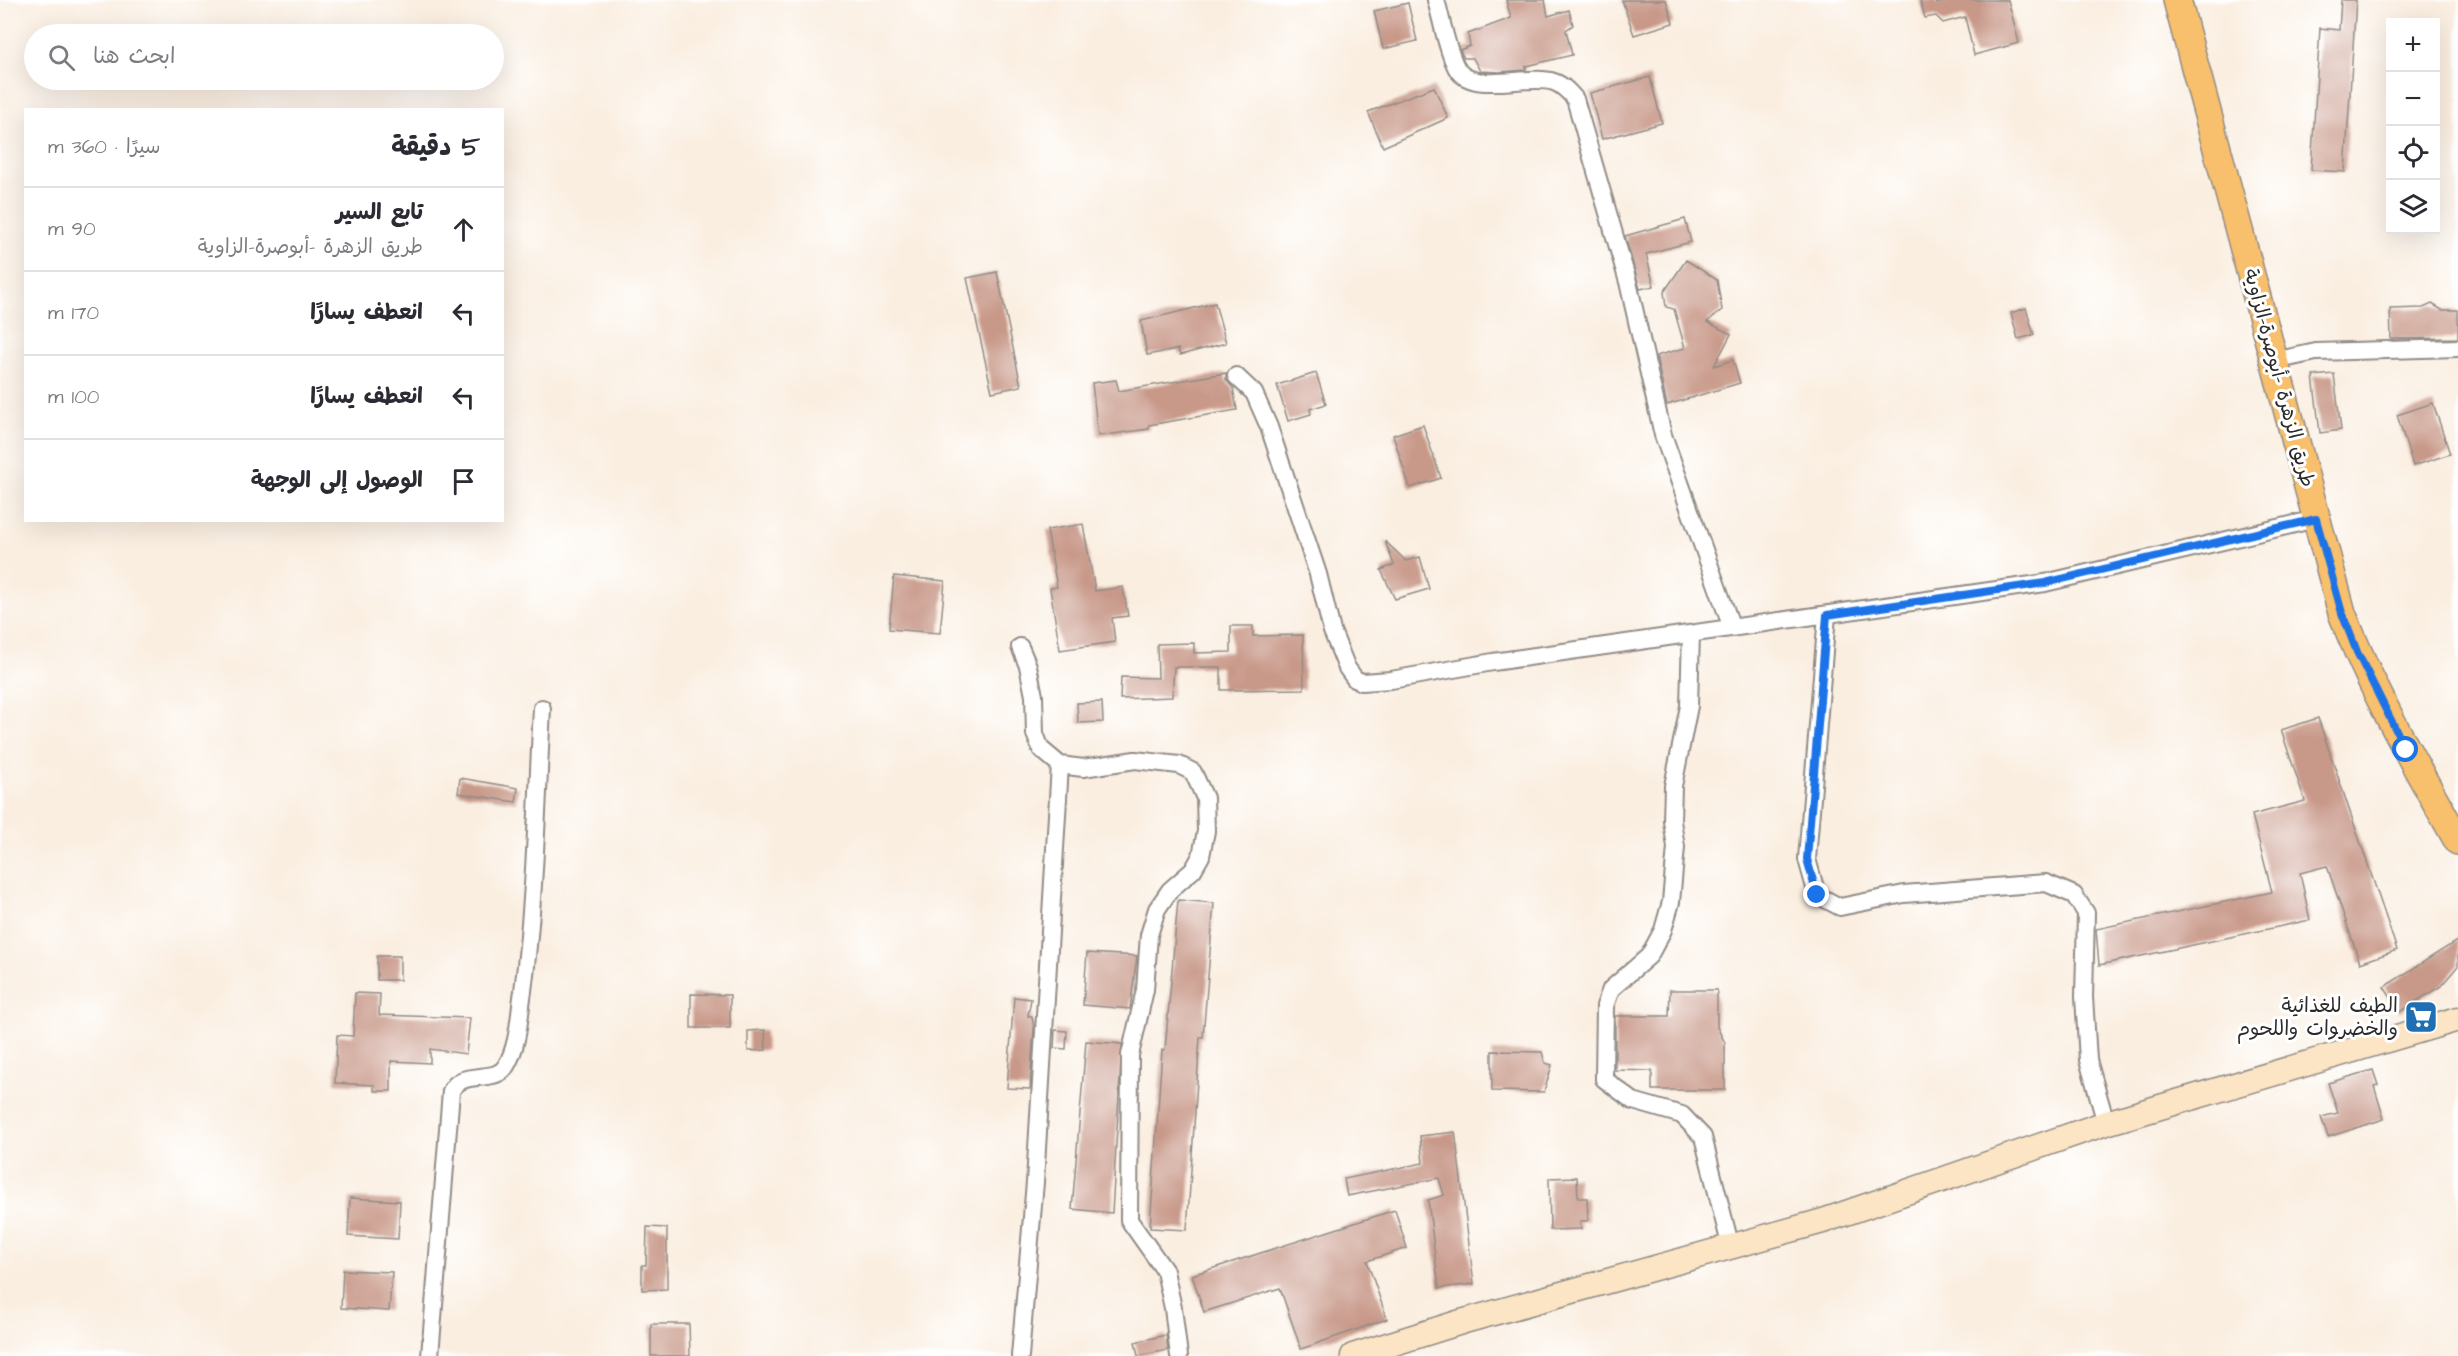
<!DOCTYPE html>
<html lang="ar">
<head>
<meta charset="utf-8">
<style>
  body { margin:0; font-family:"Architects Daughter","Playpen Sans Arabic",sans-serif; background:#f2f2f3; color:#2b2b33; direction:rtl }
  .controls { position:absolute; right:18px; top:18px; display:grid; overflow:hidden; border-radius:0px; box-shadow:0 6px 24px #0002 }
  .controls button { width:54px; height:54px; display:grid; place-items:center; padding:0; border:0; border-bottom:2px solid #e1e1e2; background:#fff; color:#2b2b33; font:30px sans-serif }
  .stop { position:absolute; width:18px; height:18px; margin:-14px; border:4px solid #1a73e8; border-radius:50%; background:#fff }
  .stop.end { background:#1a73e8; border-color:#fff; box-shadow:0 2px 6px #0008 }
  .list { margin:0; padding:0; list-style:none }
  h2 { display:flex; justify-content:space-between; align-items:center; height:78px; margin:0; padding:0 24px; font-size:26px }
  h2 small { font-size:20px; font-weight:400; color:#7c7c81 }
  .list li { display:grid; grid-template-columns:39px 1fr auto; gap:18px; align-items:center; box-sizing:border-box; height:84px; padding:0 24px; border-top:2px solid #e1e1e2 }
  .list b { display:block; font-size:22px; white-space:nowrap }
  .list p { margin:0; font-size:20px; white-space:nowrap; color:#7c7c81 }
  .list em { font-size:20px; font-style:normal; color:#7c7c81 }
  .icon { flex:none; width:33px; height:33px; fill:none; stroke:currentColor; stroke-width:2; stroke-linecap:round; stroke-linejoin:round }
  .map { position:relative; flex:none; width:2458px; height:1356px; overflow:hidden; direction:ltr }
  .search { position:absolute; background:#fff; box-shadow:0 6px 24px #0002; left:24px; top:24px; width:480px; height:66px; display:flex; align-items:center; gap:15px; box-sizing:border-box; padding:0 21px; border-radius:33px; color:#7c7c81; font-size:22px }
  .panel { position:absolute; background:#fff; box-shadow:0 6px 24px #0002; left:24px; top:108px; width:480px; height:414px; border-radius:0px; direction:rtl }
  .map>svg:first-child { display:block }
  .building { fill:#c89888 }
  .lines { fill:none; stroke-linecap:round; stroke-linejoin:round }
  .street-casing { stroke:#928c86; stroke-width:20 }
  .secondary-casing { stroke:#928c86; stroke-width:27 }
  .primary-casing { stroke:#928c86; stroke-width:30 }
  .street { stroke:#fff; stroke-width:16 }
  .secondary { stroke:#fce5c4; stroke-width:24 }
  .primary { stroke:#f8bf6c; stroke-width:27 }
  .route { stroke:#1a73e8; stroke-width:8 }
  .labels { text-anchor:middle; dominant-baseline:central; stroke-width:6; stroke-linejoin:round; paint-order:stroke }
  .street-label { font-size:20px; fill:#2b2b2b; stroke:#fff }
  .poi-label { font-size:20px; fill:#2b2b2b; stroke:#fff; text-anchor:end }
</style>
</head>
<body>
<div class="map">
<svg width="2458" height="1356" viewBox="0 0 2458 1356">
  <rect width="100%" height="100%" fill="#fff"/>
  <filter id="ink" filterUnits="userSpaceOnUse"><feTurbulence type="fractalNoise" baseFrequency=".0167" numOctaves="2"/><feDisplacementMap in="SourceGraphic" scale="12" xChannelSelector="R" yChannelSelector="G"/><feConvolveMatrix kernelMatrix="1 2 1 2 8 2 1 2 1" color-interpolation-filters="sRGB"/></filter>
  <filter id="wash" filterUnits="userSpaceOnUse"><feTurbulence type="fractalNoise" baseFrequency=".008" numOctaves="4" result="noise"/><feDisplacementMap in="SourceGraphic" scale="24" xChannelSelector="R" yChannelSelector="G"/><feGaussianBlur stdDeviation="1.35" result="paint"/><feColorMatrix in="noise" values="0 0 0 0 0 0 0 0 0 0 0 0 0 0 0 0 0 1.4 0 .05"/><feComposite in="paint" operator="in"/></filter>
  <g filter="url(#wash)">
    <rect width="100%" height="100%" fill="#faeee0"/>
    <g id="blocks">
      <path class="building" d="M1506 0H1545L1548 16 1569 10 1573 25 1566 30 1572 55 1526 66V70L1500 72 1480 71 1473 58H1464L1460 50 1470 46 1468 34 1511 18Z
        M1622 0H1666L1673 23 1634 35Z
        M1920 0H1936L1937 4 1952 0H2008L2019 43 1974 55 1965 17 1943 23 1936 16 1925 18Z
        M2341 0H2356L2345 172 2311 170 2320 28 2339 30Z
        M1408 3 1417 41 1383 49 1374 11Z
        M1650 77 1662 123 1602 139 1590 93Z
        M1434 87 1448 118 1383 147 1368 112Z
        M1685 219 1691 242 1646 254 1654 286 1640 289 1625 236Z
        M1686 260 1717 280 1722 310 1707 322 1731 334 1714 366 1733 360 1740 383 1667 405 1656 356 1685 348 1674 309 1666 307 1664 292Z
        M997 272 1021 386 992 392 967 278Z
        M1215 303 1226 343 1180 355 1178 349 1147 355 1141 321Z
        M2432 304 2442 310H2458V338L2391 339 2390 309 2423 308Z
        M2026 308 2034 335 2018 339 2011 313Z
        M1226 373V380L1233 388 1237 410 1149 425V429L1098 436 1092 383 1116 380 1119 391Z
        M1316 373 1326 404 1310 409 1311 414 1288 421 1277 385Z
        M2334 374 2341 430 2320 433 2313 376Z
        M2433 403 2450 454 2413 466 2397 415Z
        M1423 425 1441 478 1410 488 1393 435Z
        M1083 524 1095 591 1123 587 1128 616 1112 618 1115 642 1060 650 1050 588 1057 587 1047 530Z
        M1385 541 1406 561 1420 557 1429 589 1395 599 1381 570 1394 565Z
        M894 576 945 581 940 633 889 629Z
        M1231 626H1253V636L1303 635 1304 689 1221 690V667H1174L1172 697 1120 699 1121 677 1158 678 1157 644 1194 643V653L1231 652Z
        M1102 702 1103 722 1078 723 1077 703Z
        M2318 718 2397 950 2360 963 2327 866 2300 873 2310 920 2099 965 2096 929 2272 892 2252 815 2305 801 2281 730Z
        M460 778 518 788 516 802 458 793Z
        M1178 900 1214 903 1203 1037H1200L1187 1230 1150 1228 1162 1050H1165Z
        M2458 940V966L2441 986 2400 1012 2384 987Z
        M1087 953 1137 956 1130 1009 1083 1005Z
        M377 956H400V980H377Z
        M1670 990H1717V1027L1725 1043V1090H1652V1071L1615 1070V1016H1669Z
        M355 993 380 994 379 1015 470 1018 466 1054 430 1049V1063L391 1061V1091H374V1085L335 1083 337 1035 353 1036Z
        M691 994 730 995V1028H691Z
        M1014 997 1031 999 1028 1016H1032L1034 1029 1030 1089 1007 1088Z
        M765 1030 766 1050 748 1051V1031Z
        M1055 1030 1067 1031 1066 1049 1054 1048Z
        M1086 1041 1122 1044 1112 1213 1072 1209Z
        M1492 1051 1542 1052 1545 1063 1552 1065 1544 1092 1492 1091Z
        M2373 1070 2378 1085 2374 1086 2384 1119 2328 1137 2321 1117 2338 1113 2328 1083Z
        M1455 1132 1474 1284 1439 1288 1428 1200 1444 1195 1439 1178 1347 1196 1344 1179 1423 1163 1420 1136Z
        M1577 1177 1578 1198H1587L1588 1221H1580L1581 1229 1550 1230 1549 1178Z
        M350 1198 400 1201 398 1239 348 1236Z
        M1395 1210 1407 1248 1367 1261 1387 1319 1301 1349 1280 1288 1204 1312 1192 1275Z
        M647 1227 667 1228V1289L642 1290V1265H646Z
        M343 1270 392 1272 389 1311 341 1308Z
        M651 1324H689L690 1356H651Z
        M1166 1335 1168 1350 1138 1356 1135 1342Z"/>
    </g>
  </g>
  <g filter="url(#ink)">
    <use href="#blocks" fill-opacity="0" stroke="#928c86" stroke-width="1.5"/>
    <g class="lines">
      <defs>
        <path id="street" d="M1436 0C1442 21 1446 47 1456 67 1470 96 1529 73 1554 82 1563 85 1569 92 1575 99L1628 282 1663 435 1732 628
          M2274 361 2316 352 2458 348
          M1236 376 1254 393 1269 427 1318 574 1332 631 1347 668 1355 679 1362 682 1391 680 1493 662 2045 583 2316 519
          M1827 615 1807 859 1817 895 1840 907 1904 894 2046 883 2074 895 2086 913 2084 997 2088 1060 2106 1123
          M1691 634 1689 706 1673 786 1672 821 1676 847 1671 902 1663 930 1649 956 1611 989 1605 1006 1604 1079 1633 1101 1682 1115 1703 1137 1731 1248
          M1020 647 1028 666 1034 696 1035 734 1041 749 1060 765 1083 768 1135 760 1179 765 1193 772 1205 798 1206 831 1201 856 1193 870 1170 890 1157 909 1149 935 1145 990 1130 1055 1129 1220 1165 1271 1173 1308 1179 1356
          M430 1356 451 1091C462 1068 495 1085 506 1066 519 1045 519 1015 523 991 535 897 537 803 542 708
          M1020 1356 1035 1182 1060 765"/>
        <path id="secondary" d="M1353 1356 1461 1322 1823 1221 2106 1123 2458 1019"/>
        <path id="primary" d="M2177 0 2342 613C2373 693 2416 767 2458 841"/>
      </defs>
      <use href="#street" class="street-casing"/>
      <use href="#secondary" class="secondary-casing"/>
      <use href="#primary" class="primary-casing"/>
      <use href="#street" class="street"/>
      <use href="#secondary" class="secondary"/>
      <use href="#primary" class="primary"/>
    </g>
  </g>
  <g class="lines" filter="url(#ink)">
    <path class="route" d="M1817 895 1807 859 1827 615 2045 583 2316 519 2342 613 2357 652 2406 750"/>
  </g>
  <defs>
    <symbol id="supermarket-square" viewBox="-11 -11 22 22"><rect x="-9" y="-9" width="18" height="18" rx="4" fill="#1f6fb2" stroke="#fff"/><path d="M-6-5.5h2.5l.6 2H6L4.5 2H-2.5L-4.4-4H-6ZM-1.5 3.2a1.3 1.3 0 1 0 .1 0ZM3 3.2a1.3 1.3 0 1 0 .1 0Z" fill="#fff"/></symbol>
  </defs>
  <g fill-rule="evenodd">
    <use href="#supermarket-square" x="2402" y="998" width="38" height="38"/>
  </g>
  <g class="labels">
    <g class="street-label">
      <text transform="translate(2279 378) rotate(75)">طريق الزهرة -أبوصرة-الزاوية</text>
    </g>
    <g class="poi-label">
      <text x="2398" y="1006">الطيف للغذائية<tspan x="2398" dy="23">والخضروات واللحوم</tspan></text>
    </g>
  </g>
</svg>
<div class="controls">
<button>+</button>
<button>−</button>
<button><svg class="icon" aria-label="locate" viewBox="0 0 24 24"><circle cx="12" cy="12" r="6"/><path d="M12 2v4M12 18v4M2 12h4M18 12h4"/></svg></button>
<button><svg class="icon" aria-label="layers" viewBox="0 0 24 24"><path d="M12 4l9 5-9 5-9-5zM3 14l9 5 9-5"/></svg></button>
</div>
<div class="stop" style="left:2406px;top:750px"></div>
<div class="stop end" style="left:1817px;top:895px"></div>
<div class="search"><svg class="icon" aria-label="search" viewBox="0 0 24 24"><circle cx="10" cy="10" r="6"/><path d="M15 15l6 6"/></svg>ابحث هنا</div>
<section class="panel">
<h2>5 دقيقة<small>سيرًا · 360 m</small></h2>
<ul class="list">
<li><svg class="icon" aria-label="ahead" viewBox="0 0 24 24"><path d="M12 20V5M6 11l6-6 6 6"/></svg><div><b>تابع السير</b><p>طريق الزهرة -أبوصرة-الزاوية</p></div><em>90 m</em></li>
<li><svg class="icon" aria-label="left" viewBox="0 0 24 24"><path d="M17 20v-9H6M10 6l-5 5 5 5"/></svg><div><b>انعطف يسارًا</b></div><em>170 m</em></li>
<li><svg class="icon" aria-label="left" viewBox="0 0 24 24"><path d="M17 20v-9H6M10 6l-5 5 5 5"/></svg><div><b>انعطف يسارًا</b></div><em>100 m</em></li>
<li><svg class="icon" aria-label="arrive" viewBox="0 0 24 24"><path d="M6 21V4h12l-3 4 3 4H6"/></svg><div><b>الوصول إلى الوجهة</b></div></li>
</ul>
</section>
</div>
</body>
</html>
